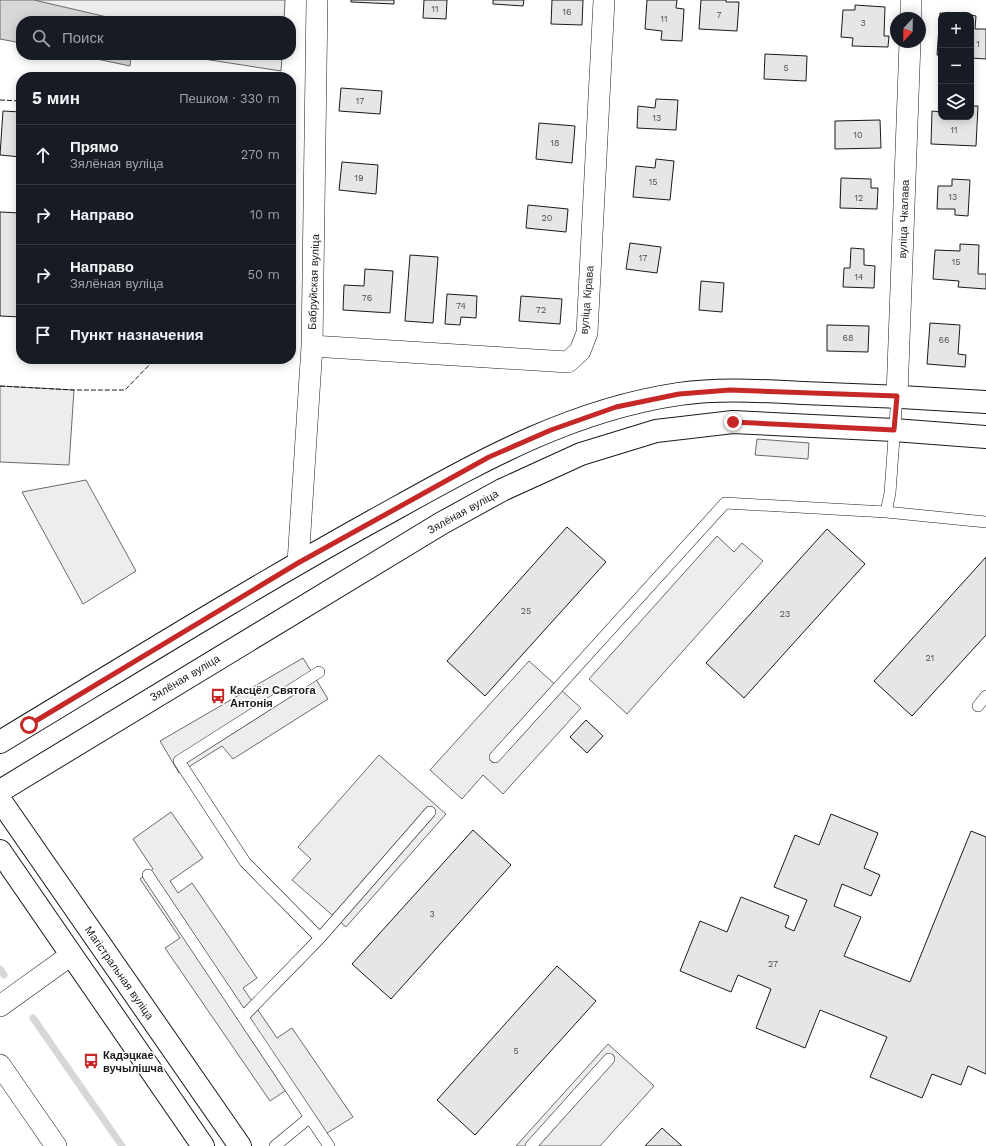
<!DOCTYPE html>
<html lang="ru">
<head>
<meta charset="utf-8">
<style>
  body { margin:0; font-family:"Work Sans",sans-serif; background:#242831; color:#f1f3f6 }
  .controls { position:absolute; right:12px; top:12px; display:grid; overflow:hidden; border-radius:8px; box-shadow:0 2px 10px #0003 }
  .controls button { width:36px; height:36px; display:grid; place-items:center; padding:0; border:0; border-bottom:1px solid #363941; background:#171b24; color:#f1f3f6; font:20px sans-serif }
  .compass { position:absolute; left:890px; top:12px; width:36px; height:36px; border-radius:50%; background:#171b24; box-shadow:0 2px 10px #0003; rotate:202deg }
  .stop { position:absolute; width:12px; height:12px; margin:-9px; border:3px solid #c62828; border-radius:50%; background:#fff }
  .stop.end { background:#c62828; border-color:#fff; box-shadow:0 1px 4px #0008 }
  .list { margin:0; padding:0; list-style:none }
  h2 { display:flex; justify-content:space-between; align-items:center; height:52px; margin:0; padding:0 16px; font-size:17px }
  h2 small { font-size:13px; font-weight:400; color:#9ea1a6 }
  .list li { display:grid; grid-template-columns:26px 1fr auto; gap:12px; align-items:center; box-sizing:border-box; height:60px; padding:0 16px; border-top:1px solid #363941 }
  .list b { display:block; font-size:15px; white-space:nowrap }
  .list p { margin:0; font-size:13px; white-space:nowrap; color:#9ea1a6 }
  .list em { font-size:13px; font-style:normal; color:#9ea1a6 }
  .icon { flex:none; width:22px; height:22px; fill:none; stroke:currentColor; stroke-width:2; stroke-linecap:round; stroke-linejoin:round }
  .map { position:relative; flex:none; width:986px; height:1146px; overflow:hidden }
  .search { position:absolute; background:#171b24; box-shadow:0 2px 10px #0003; left:16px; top:16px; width:280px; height:44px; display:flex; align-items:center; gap:10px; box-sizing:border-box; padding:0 14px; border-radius:16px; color:#9ea1a6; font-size:15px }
  .panel { position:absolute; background:#171b24; box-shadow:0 2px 10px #0003; left:16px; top:72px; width:280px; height:292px; border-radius:16px }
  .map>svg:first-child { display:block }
  .built { fill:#ededed; stroke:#6a6a6a }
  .water { fill:#d7d7d7; stroke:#6a6a6a }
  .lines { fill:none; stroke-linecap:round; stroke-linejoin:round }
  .stream { stroke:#d7d7d7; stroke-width:7 }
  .building { fill:#e6e6e6; stroke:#1a1a1a }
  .service-casing { stroke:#1a1a1a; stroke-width:12 }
  .minor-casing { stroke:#1a1a1a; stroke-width:22 }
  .tertiary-casing { stroke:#1a1a1a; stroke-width:24 }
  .primary-casing { stroke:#1a1a1a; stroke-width:24 }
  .service { stroke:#fff; stroke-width:11 }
  .minor { stroke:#fff; stroke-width:21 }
  .tertiary { stroke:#fff; stroke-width:22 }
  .primary { stroke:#fff; stroke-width:22 }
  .fence { stroke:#1a1a1a; stroke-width:1; stroke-dasharray:5 2; stroke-linecap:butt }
  .route { stroke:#c62828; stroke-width:5 }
  .labels { text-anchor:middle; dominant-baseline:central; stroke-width:3; stroke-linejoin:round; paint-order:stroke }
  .number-label { font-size:9px; fill:#4d4d4d }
  .street-label { font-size:11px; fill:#1a1a1a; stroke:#fff }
  .poi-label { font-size:11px; font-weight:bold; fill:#1a1a1a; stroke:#fff; text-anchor:start }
</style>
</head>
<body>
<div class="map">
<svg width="986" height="1146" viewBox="0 0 986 1146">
  <rect width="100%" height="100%" fill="#fff"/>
  <path class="built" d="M0 0H285L284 21H21Z
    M178 55H282L281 71Z
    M0 386 74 390 69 465 0 462Z
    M757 439 809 443 808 459 755 455Z
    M86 480 136 571 83 604 22 492Z
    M717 536 734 552 742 543 763 561 627 714 589 679Z
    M303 658 328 699 233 759 222 746 179 773 160 741Z
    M529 661 581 708 503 794 483 775 462 799 430 770Z
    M379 755 446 814 346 927 292 880 311 859 298 847Z
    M171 812 203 858 170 881 178 893 192 883 257 978 243 988 277 1038 292 1028 353 1117 324 1135 291 1087 270 1101 165 948 180 938 140 879 153 869 133 839Z
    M608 1044 654 1086 600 1146H516Z"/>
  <path class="water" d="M0 0H34L124 21H21V43L0 39Z
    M78 55H131L130 66Z"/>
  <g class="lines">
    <path class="stream" d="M0 969 4 975
      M33 1018 122 1146"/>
  </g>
  <path class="building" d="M351 0H394V4L351 2Z
    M424 0H447L446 19 423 18Z
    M493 0H524L523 6 493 4Z
    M552 0H583L582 25 551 24Z
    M647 0H677L676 8 684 9 682 41 661 40 662 31 645 29Z
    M701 0H726V2H739L737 31 699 29Z
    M855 5 885 7 884 36H889L888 47 852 46 853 38 841 37 843 10H855Z
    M940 13 966 15H941V56L937 55Z
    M971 15 976 16 975 29H986V59L971 58Z
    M765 54 807 56 806 81 764 79Z
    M341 88 382 91 380 114 339 111Z
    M656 99 678 100 676 130 637 128 638 106 655 108Z
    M971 106H978L976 146 931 144 932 111 941 112V117H971Z
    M3 111 21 112V157L0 155Z
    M880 120 881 148 835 149V121Z
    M539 123 575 126 572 163 536 159Z
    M656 159 674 161 670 200 633 197 636 166 655 168Z
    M342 162 378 165 376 194 339 190Z
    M841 178 871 179V188H878L877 209 840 208Z
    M952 179 970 180 968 216 955 215V209H937L938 186H952Z
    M528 205 568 209 566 232 526 228Z
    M0 212 21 213V317L0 316Z
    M630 243 661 247 657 273 626 269Z
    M960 244 979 245 978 274H986V289L958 287 959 281 933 279 935 250 960 251Z
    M851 248 864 249V265L875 266 874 288 843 287 844 268H850Z
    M410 255 438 257 433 323 405 321Z
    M365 269 393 271 390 313 343 310 344 285 364 286Z
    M701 281 724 283 722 312 699 310Z
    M447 294 477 296 476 318 461 317 460 325 445 324Z
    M521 296 562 299 560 324 519 321Z
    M930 323 960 325 958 354 966 355 965 367 927 364Z
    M827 325 869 326 868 352 827 351Z
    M567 527 606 562 485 696 447 661Z
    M827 529 865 564 744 698 706 663Z
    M986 557V635L912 716 874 681Z
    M586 720 603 736 587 753 570 737Z
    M831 814 878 833 864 868 880 875 871 896 842 884 834 906 861 917 844 956 910 982 971 831 986 837V1074L968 1066 961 1085 932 1074 922 1098 870 1077 887 1037 820 1010 805 1048 756 1028 771 989 738 975 731 992 680 971 700 921 727 932 741 897 789 916 785 927 794 931 807 900 774 887 795 835 819 845Z
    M473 830 511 865 391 999 352 964Z
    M557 966 596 1001 475 1135 437 1100Z
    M662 1128 682 1146H645Z"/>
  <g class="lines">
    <defs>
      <path id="service" d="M886 512 986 522
        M319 672 179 761 245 862 320 938
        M978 706 986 696
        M495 757 725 503 886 512 890 493 897 396
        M148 875 329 1146
        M244 1016 320 938 430 812
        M275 1146 309 1118
        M531 1146 609 1059"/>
      <path id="minor" d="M911 18V0
        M312 346 568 362 580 351 587 333 604 0
        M897 396 910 42
        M298 563 312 346 317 0
        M0 1006 71 955
        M0 1065 56 1146"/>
      <path id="tertiary" d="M0 742C123 668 245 592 371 522 471 467 564 411 679 394 720 388 761 391 803 393 864 395 925 398 986 402
        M0 791 442 523 502 490 581 454 656 431 733 422 894 430 986 437"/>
      <path id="primary" d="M0 800 240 1146
        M0 851 203 1146"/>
    </defs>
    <use href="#service" class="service-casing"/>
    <use href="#minor" class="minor-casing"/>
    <use href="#tertiary" class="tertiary-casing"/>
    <use href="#primary" class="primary-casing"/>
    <use href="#service" class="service"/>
    <use href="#minor" class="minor"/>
    <use href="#tertiary" class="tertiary"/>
    <use href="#primary" class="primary"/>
    <path class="fence" d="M0 100 21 101
      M0 386 74 390H125L155 359"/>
  </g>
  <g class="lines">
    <path class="route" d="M29 725 298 563 489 457 551 430 616 407 679 394 730 390 897 396 894 430 733 422"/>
  </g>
  <defs>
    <symbol id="bus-bare" viewBox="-9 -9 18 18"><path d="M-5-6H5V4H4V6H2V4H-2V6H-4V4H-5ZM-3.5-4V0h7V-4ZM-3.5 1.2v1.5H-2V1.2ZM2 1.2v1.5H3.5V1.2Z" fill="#c62828" stroke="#fff" stroke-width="2.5" paint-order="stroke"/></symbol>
  </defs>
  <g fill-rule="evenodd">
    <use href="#bus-bare" x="207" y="685" width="22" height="22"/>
    <use href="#bus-bare" x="80" y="1050" width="22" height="22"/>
  </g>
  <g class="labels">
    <g class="number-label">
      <text x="435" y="9">11</text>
      <text x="567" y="12">16</text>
      <text x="719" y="15">7</text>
      <text x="664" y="19">11</text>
      <text x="863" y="23">3</text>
      <text x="978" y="44">1</text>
      <text x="786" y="68">5</text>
      <text x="360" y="101">17</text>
      <text x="657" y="118">13</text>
      <text x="954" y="130">11</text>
      <text x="858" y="135">10</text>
      <text x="555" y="143">18</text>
      <text x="359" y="178">19</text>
      <text x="653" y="182">15</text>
      <text x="953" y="197">13</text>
      <text x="859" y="198">12</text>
      <text x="547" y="218">20</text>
      <text x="643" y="258">17</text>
      <text x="956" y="262">15</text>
      <text x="859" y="277">14</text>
      <text x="367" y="298">76</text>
      <text x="461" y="306">74</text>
      <text x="541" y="310">72</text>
      <text x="848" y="338">68</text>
      <text x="944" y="340">66</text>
      <text x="526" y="611">25</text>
      <text x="785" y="614">23</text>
      <text x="930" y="658">21</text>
      <text x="432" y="914">3</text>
      <text x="773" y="964">27</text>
      <text x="516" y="1051">5</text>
    </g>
    <g class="street-label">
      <text transform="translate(904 219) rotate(-88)">вуліца Чкалава</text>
      <text transform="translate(314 282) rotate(-88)">Бабруйская вуліца</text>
      <text transform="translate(587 300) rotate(-85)">вуліца Кірава</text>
      <text transform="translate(463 512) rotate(-29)">Зялёная вуліца</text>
      <text transform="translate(185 678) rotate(-31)">Зялёная вуліца</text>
      <text transform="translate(119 973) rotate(55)">Магістральная вуліца</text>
    </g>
    <g class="poi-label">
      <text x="230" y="690">Касцёл Святога<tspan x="230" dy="13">Антонія</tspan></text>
      <text x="103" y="1055">Кадэцкае<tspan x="103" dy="13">вучылішча</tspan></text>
    </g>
  </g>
</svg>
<div class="controls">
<button>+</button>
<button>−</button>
<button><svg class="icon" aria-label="layers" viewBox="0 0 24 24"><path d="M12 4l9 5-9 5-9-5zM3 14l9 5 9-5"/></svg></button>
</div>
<svg class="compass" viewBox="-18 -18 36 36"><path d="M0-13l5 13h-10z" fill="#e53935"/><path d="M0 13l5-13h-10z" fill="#9ea1a6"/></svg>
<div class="stop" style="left:29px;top:725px"></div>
<div class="stop end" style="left:733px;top:422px"></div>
<div class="search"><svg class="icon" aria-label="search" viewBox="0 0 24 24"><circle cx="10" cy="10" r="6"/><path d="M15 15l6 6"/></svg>Поиск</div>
<section class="panel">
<h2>5 мин<small>Пешком · 330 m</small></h2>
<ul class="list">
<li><svg class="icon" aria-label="ahead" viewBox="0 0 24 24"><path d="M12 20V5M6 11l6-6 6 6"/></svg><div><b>Прямо</b><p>Зялёная вуліца</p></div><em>270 m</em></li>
<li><svg class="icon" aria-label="right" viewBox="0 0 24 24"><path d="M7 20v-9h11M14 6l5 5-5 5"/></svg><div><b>Направо</b></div><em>10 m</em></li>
<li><svg class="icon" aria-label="right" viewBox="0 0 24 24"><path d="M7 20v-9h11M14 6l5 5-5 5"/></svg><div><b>Направо</b><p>Зялёная вуліца</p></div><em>50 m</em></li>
<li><svg class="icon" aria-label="arrive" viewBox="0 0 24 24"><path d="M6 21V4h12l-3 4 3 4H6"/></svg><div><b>Пункт назначения</b></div></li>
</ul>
</section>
</div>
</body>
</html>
